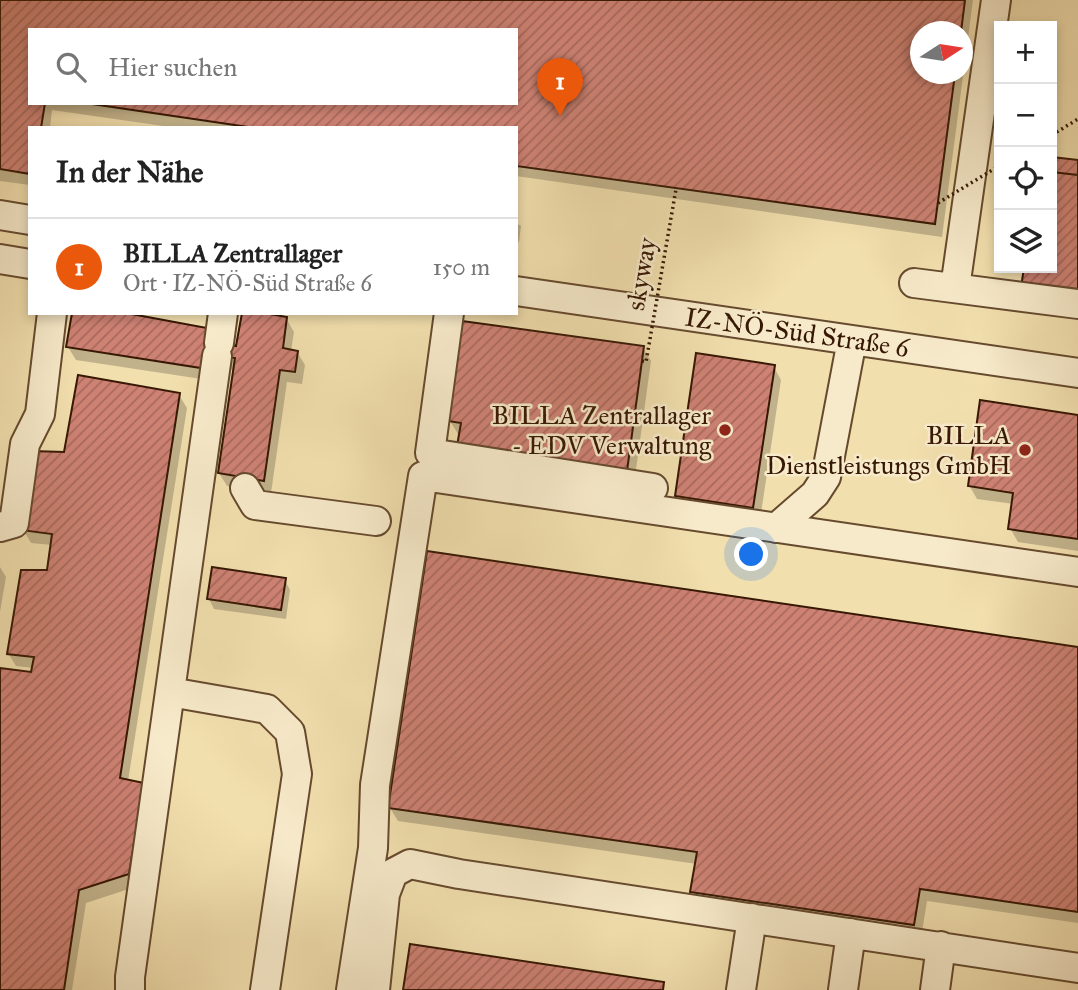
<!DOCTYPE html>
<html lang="de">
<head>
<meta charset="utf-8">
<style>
  body { margin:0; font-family:"IM FELL Great Primer",serif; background:#f2f2f2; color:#222 }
  .controls { position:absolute; right:21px; top:21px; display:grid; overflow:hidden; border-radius:0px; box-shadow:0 4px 10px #0003 }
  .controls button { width:63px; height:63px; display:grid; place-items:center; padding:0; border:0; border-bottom:2px solid #e0e0e0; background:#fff; color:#222; font:35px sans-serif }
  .compass { position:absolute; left:910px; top:21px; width:63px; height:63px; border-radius:50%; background:#fff; box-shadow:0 4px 10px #0003; rotate:78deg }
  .you { position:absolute; left:752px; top:555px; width:24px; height:24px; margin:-18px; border:5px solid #fff; border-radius:50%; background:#1a73e8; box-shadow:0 0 0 10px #1a73e833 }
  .badge { display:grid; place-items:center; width:46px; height:46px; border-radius:50%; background:#ea580c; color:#fff; font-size:23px; font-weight:700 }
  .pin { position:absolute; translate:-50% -58px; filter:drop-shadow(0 2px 4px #0008) }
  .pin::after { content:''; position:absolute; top:37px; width:24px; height:21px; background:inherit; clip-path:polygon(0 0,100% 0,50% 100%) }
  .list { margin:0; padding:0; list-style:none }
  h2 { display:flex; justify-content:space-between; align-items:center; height:91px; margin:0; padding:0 28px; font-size:30px }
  h2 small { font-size:23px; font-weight:400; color:#767676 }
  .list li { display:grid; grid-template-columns:46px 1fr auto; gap:21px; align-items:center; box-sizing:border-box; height:98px; padding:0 28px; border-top:2px solid #e0e0e0 }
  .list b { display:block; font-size:26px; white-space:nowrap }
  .list p { margin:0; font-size:23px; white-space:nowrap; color:#767676 }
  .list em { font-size:23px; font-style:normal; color:#767676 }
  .icon { flex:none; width:38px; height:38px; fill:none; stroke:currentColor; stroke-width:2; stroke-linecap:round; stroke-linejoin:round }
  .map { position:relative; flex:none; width:1078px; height:990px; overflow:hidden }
  .search { position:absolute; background:#fff; box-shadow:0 4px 10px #0003; left:28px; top:28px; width:490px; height:77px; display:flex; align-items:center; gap:18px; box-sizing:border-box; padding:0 24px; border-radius:0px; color:#767676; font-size:26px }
  .panel { position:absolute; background:#fff; box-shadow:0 4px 10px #0003; left:28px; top:126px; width:490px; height:189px; border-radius:0px }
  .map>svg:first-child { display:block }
  .shadow { fill:#0003; fill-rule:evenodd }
  .building { fill:url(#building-hatch); stroke:#371804; stroke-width:2 }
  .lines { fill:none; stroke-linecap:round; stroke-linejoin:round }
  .minor-casing { stroke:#664a2e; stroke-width:32 }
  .path { stroke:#371804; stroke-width:3.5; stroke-dasharray:2 3.5; stroke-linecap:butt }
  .minor { stroke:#f7eaca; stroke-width:28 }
  .path-bridge { stroke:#371804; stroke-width:3.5; stroke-dasharray:2 3.5; stroke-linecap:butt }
  .poi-dot { fill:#8f2418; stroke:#f7eaca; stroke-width:2.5 }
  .labels { text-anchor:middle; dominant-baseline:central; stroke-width:5; stroke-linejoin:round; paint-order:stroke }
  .street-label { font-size:26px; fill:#371804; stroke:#f7eaca }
  .poi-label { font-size:26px; fill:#371804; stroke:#f7eaca; text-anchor:end }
</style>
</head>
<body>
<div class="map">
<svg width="1078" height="990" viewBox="0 0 1078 990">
  <defs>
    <pattern id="building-hatch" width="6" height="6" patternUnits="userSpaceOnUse" patternTransform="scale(1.75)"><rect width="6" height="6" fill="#ce8274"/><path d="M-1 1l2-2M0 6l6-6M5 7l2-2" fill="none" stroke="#a8695d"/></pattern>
  </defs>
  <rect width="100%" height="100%" fill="#f2dfae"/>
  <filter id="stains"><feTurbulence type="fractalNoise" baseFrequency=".00286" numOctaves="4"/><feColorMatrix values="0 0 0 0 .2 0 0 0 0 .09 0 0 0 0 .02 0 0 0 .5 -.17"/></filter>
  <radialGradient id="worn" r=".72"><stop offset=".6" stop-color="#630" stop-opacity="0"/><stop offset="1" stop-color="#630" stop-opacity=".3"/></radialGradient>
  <path class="shadow" d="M0 0H973L942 237 516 176V128H177L52 110 50 128H30V185L0 181ZM30 30H516V103H30ZM920 32H962V74H920Z
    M1052 33 1057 39 1052 72Z
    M1052 159 1078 162V305L1023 286 1026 268H1052Z
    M516 223 521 226 519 242 516 241Z
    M74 313H135L134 317 206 329 213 343 238 348 286 318 294 332 291 351 297 352 305 365 302 384 287 382 271 493 227 486 219 473 235 370 210 366 208 380 76 360 68 347Z
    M643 348 651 361 634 484 458 434 450 421Z
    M774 367 781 380 760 520 684 509 677 495Z
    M179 395 187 408 128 781 143 784 135 887 86 903 72 990H0V670L32 674 34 668 16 666 8 653 48 571 52 545 31 543 23 529 66 454Z
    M1078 417V551L1018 542 1010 528 1014 504 977 499 969 485Z
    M0 567 6 577 0 612Z
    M285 580 290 590 286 619 214 609 209 599Z
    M1078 649V923L927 901 921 938 699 904 692 891 697 864 398 821 390 808Z"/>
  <path class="building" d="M0 0H965L961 32H920V74H955L935 224 516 166V128H255L85 103H516V30H30V103H45L41 128H30V174L0 169Z
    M1052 157 1078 160V175L1052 172Z
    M1052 172 1078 175V294L1021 287 1024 268H1052Z
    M72 313H126L207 328 205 341 236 346 242 313H264L287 317 283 348 298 351 295 372 280 370 264 481 218 473 235 358 203 354 201 368 66 347Z
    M462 321 644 346 627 471 457 446 461 423 448 421Z
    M696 353 775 365 753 508 675 496Z
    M78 375 180 393 120 778 144 783 129 874 79 890 64 990H0V668L31 672 34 657 7 654 21 570H47L52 534 21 530 32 451 64 452Z
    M980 400 1078 415V539L1008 529 1013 493 968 486Z
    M427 551 1078 647V912L920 889 914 925 690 892 697 852 388 808Z
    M212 567 286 578 281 610 207 599Z
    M410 944 664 982 663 990H403Z"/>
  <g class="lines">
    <defs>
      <path id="minor" d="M0 215 30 220
        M0 259 30 264
        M914 283 1078 304
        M955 288 996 0
        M516 291 1078 373
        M449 313 430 453 653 488
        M219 343 223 313
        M245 488 255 505 376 521
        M0 527 14 523 25 444 40 414 52 313
        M776 528 815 494 826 477 852 340
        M170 692 267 709 290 732 297 774 265 990
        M130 990V977L217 356
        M351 990 373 848 375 785 423 476 1078 572
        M375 990 385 894 393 873 410 864 459 874 1078 968
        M741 990 752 918
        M843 990 851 933
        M935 990 941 946"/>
    </defs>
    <use href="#minor" class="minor-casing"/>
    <path class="path" d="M1052 135 1078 119"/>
    <use href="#minor" class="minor"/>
    <path class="path-bridge" d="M938 203 999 166
      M642 361 646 362 676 189"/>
  </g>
  <g class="poi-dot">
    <circle cx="725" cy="430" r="7"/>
    <circle cx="1025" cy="450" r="7"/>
  </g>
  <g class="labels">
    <g class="street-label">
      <text transform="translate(641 274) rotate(-80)">skyway</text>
      <text transform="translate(797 332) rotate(8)">IZ-NÖ-Süd Straße 6</text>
    </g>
    <g class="poi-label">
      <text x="711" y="415">BILLA Zentrallager<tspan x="711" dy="30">- EDV Verwaltung</tspan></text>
      <text x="1011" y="435">BILLA<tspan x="1011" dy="30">Dienstleistungs GmbH</tspan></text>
    </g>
  </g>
  <rect width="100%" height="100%" filter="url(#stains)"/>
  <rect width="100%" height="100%" fill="url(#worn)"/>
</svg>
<div class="controls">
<button>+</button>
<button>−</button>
<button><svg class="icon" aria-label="locate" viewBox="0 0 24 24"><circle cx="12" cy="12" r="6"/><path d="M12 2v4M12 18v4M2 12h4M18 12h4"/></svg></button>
<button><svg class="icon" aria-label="layers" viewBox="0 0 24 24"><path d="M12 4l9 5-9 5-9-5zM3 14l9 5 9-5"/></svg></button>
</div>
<svg class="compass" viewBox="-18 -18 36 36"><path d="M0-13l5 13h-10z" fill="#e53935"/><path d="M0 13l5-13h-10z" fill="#767676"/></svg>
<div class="you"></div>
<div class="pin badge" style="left:560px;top:116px">1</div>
<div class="search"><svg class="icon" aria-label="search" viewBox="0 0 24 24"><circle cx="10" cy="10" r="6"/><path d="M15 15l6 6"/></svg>Hier suchen</div>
<section class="panel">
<h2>In der Nähe<small></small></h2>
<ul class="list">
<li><span class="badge">1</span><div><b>BILLA Zentrallager</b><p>Ort · IZ-NÖ-Süd Straße 6</p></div><em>150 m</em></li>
</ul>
</section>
</div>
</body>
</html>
